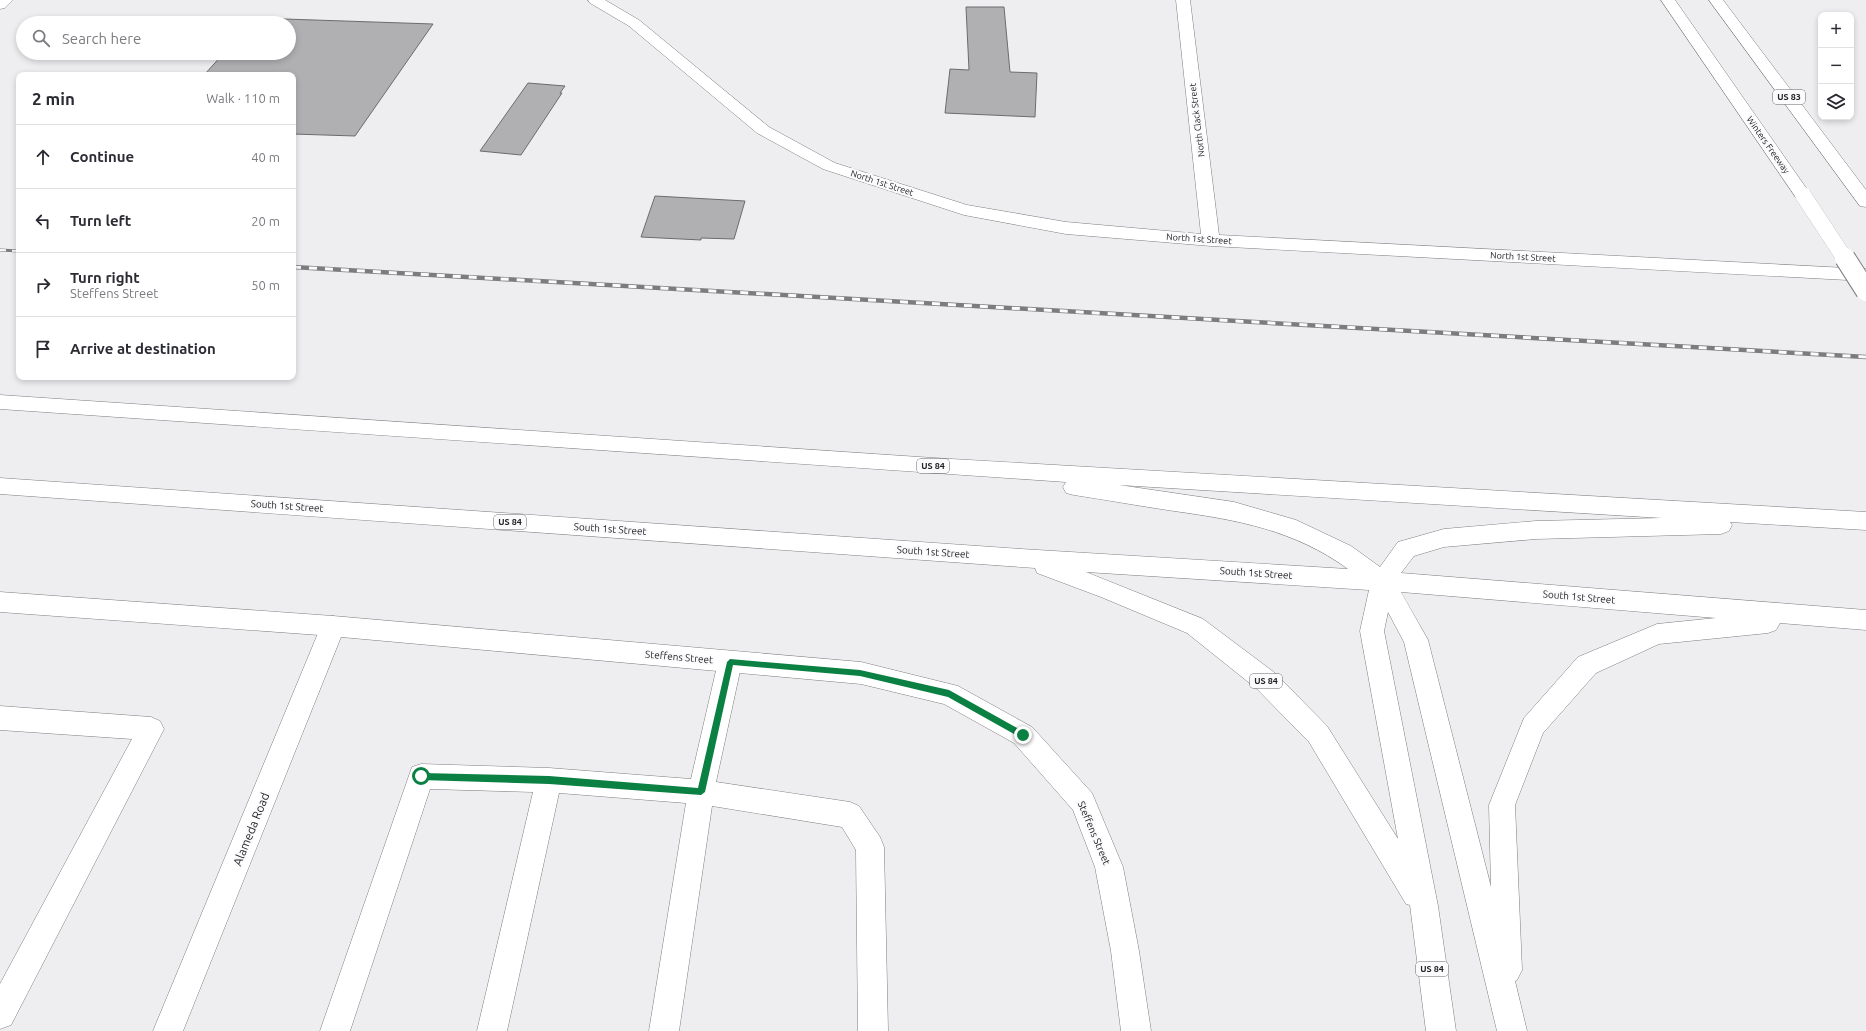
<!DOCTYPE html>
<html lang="en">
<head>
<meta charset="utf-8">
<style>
  body { margin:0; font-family:Ubuntu,sans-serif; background:#f7f7f7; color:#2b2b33 }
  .controls { position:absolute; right:12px; top:12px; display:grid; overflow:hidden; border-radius:8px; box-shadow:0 2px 6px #0003 }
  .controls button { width:36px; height:36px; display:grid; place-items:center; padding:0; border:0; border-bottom:1px solid #e1e1e2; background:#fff; color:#2b2b33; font:20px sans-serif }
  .stop { position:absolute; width:12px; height:12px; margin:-9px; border:3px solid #0b8043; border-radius:50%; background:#fff }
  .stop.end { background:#0b8043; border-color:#fff; box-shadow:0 1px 4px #0008 }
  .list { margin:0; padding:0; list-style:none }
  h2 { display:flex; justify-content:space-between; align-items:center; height:52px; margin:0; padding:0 16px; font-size:17px }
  h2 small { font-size:13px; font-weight:400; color:#7c7c81 }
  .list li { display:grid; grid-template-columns:26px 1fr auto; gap:12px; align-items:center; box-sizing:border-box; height:64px; padding:0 16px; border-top:1px solid #e1e1e2 }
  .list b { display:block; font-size:15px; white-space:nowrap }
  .list p { margin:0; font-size:13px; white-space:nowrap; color:#7c7c81 }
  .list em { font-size:13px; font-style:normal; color:#7c7c81 }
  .icon { flex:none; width:22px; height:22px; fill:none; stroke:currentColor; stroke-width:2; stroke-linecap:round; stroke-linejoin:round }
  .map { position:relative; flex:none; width:1866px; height:1031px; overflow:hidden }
  .search { position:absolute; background:#fff; box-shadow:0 2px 6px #0003; left:16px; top:16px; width:280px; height:44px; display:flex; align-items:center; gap:10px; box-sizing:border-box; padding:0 14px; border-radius:22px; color:#7c7c81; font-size:15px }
  .panel { position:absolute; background:#fff; box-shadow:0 2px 6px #0003; left:16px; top:72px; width:280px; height:308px; border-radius:8px }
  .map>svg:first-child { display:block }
  .building { fill:#b0afb2; stroke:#6c6b6e }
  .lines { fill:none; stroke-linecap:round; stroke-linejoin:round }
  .lane-casing { stroke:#7e7d80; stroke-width:1 }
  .street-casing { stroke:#7e7d80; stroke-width:1 }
  .secondary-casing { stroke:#7e7d80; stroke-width:1 }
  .highway-casing { stroke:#7e7d80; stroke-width:1 }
  .lane { fill:#fff; fill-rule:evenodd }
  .street { fill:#fff; fill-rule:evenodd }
  .secondary { fill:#fff; fill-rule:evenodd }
  .highway { fill:#fff; fill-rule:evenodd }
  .rail-far1-casing { stroke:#7c7c7e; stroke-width:3 }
  .rail-casing { stroke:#7c7c7e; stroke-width:4.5 }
  .rail-far1 { stroke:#fbfbfe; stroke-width:2; stroke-dasharray:6; stroke-linecap:butt }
  .rail { stroke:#fbfbfe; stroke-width:3; stroke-dasharray:8; stroke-linecap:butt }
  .highway-bridge-far1-casing { stroke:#7e7d80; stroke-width:16; stroke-linecap:butt }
  .highway-bridge-casing { stroke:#7e7d80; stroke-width:22; stroke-linecap:butt }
  .highway-bridge-far1 { stroke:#fff; stroke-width:16 }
  .highway-bridge { stroke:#fff; stroke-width:20 }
  .route { fill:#0b8043 }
  .labels { text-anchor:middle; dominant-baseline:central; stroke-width:4; stroke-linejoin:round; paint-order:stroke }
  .shield { fill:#fbfbfe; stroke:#646465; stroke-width:1 }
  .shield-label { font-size:9px; font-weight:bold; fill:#232324 }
  .far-street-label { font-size:9px; fill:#232324; stroke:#fbfbfe }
  .street-label { font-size:10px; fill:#232324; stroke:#fbfbfe }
  .near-street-label { font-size:12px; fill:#232324; stroke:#fbfbfe }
</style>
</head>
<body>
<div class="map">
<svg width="1866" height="1031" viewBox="0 0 1866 1031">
  <rect width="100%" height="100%" fill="#eeedf0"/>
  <path class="building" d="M966 7H1004L1010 72 1037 73 1035 117 945 113 950 69 969 70Z
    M255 18 433 24 355 136 293 134V75H204L224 53H289V23H251Z
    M528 83 565 86 560 93H562L521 155 480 151Z
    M655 196 745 201 734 239 701 238V240L641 237Z"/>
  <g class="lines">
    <defs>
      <path id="lane" d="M0 0H13L5 8 0 9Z
        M0 592 333 616 341 619 345 626 341 633 333 636 0 612Z
        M730 651 739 654 742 662 716 782 850 802 859 806 880 837 884 847 888 1031H858L856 850 842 827 712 806 679 1031H649L686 803 559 793 507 1031H477L533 792 430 789 350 1031H320L412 767 421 764 549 768 691 779 718 662 721 654Z
        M0 706 151 717 160 721 164 729 11 1025 0 1029V984L132 739 0 730Z"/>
      <path id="street" d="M333 616 861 662 958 686 1032 727 1092 793 1123 867 1139 951 1151 1031H1121L1111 951 1095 867 1073 810 1014 743 944 704 861 684 341 637 183 1031H153L321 626 325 619Z"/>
      <path id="secondary" d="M588 0H605L639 20 769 127 835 163 967 205 1066 222 1201 234 1176 0H1190L1219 235 1866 269V281L1211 246 1066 234 964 215 823 169 757 133 629 26 590 3Z"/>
      <path id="highway" d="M1661 0H1675L1811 195 1809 199 1803 200 1797 199Z
        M1709 0H1723L1866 190V207L1860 206Z
        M0 395 934 458 1866 512V530L1730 522 1732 525 1729 531 1721 534 1536 539 1444 547 1414 556 1401 573 1866 610V630L1780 623 1776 630 1768 633 1659 644 1596 673 1543 733 1515 805 1522 970 1517 980 1515 981 1527 1031H1497L1404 642 1388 612 1384 631 1438 906 1456 1031H1426L1410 905 1406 904 1309 742 1257 689 1187 633 1101 597 1037 573 1035 568 0 494V478L1021 549 1348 569C1294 530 1238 520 1174 511 1140 506 1107 500 1074 495L1066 493 1063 487 1066 482 0 409ZM1119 485 1662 518 1536 521 1444 529 1398 542 1380 567 1351 546 1296 520 1234 502ZM1086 572 1369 590 1360 631 1398 839 1327 726 1275 673 1203 619ZM1401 592 1716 618 1657 624 1578 657 1524 718 1489 805 1491 887 1428 640Z"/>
    </defs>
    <use href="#lane" class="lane-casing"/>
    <use href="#street" class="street-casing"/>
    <use href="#secondary" class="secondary-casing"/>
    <use href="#highway" class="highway-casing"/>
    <use href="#lane" class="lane"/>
    <use href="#street" class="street"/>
    <use href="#secondary" class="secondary"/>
    <use href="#highway" class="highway"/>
    <defs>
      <path id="rail-far1" d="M0 250 19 251"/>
      <path id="rail" d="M293 267 1866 357"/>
    </defs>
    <use href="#rail-far1" class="rail-far1-casing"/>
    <use href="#rail" class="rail-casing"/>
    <use href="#rail-far1" class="rail-far1"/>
    <use href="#rail" class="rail"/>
    <defs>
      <path id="highway-bridge-far1" d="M1803 195 1845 259"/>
      <path id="highway-bridge" d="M1845 258 1866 291"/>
    </defs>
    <use href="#highway-bridge-far1" class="highway-bridge-far1-casing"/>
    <use href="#highway-bridge" class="highway-bridge-casing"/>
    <use href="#highway-bridge-far1" class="highway-bridge-far1"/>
    <use href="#highway-bridge" class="highway-bridge"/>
  </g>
  <path class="route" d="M730 659 860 670 949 690 1026 733 1027 735 1026 738H1021L948 697 860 676 733 665 705 792 701 795 549 784 421 780 417 776 421 773 549 776 698 788 727 662Z"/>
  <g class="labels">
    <g class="shield">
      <rect x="1773" y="90" width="32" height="14" rx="3"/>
      <rect x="917" y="459" width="32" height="14" rx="3"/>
      <rect x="494" y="515" width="32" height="14" rx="3"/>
      <rect x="1250" y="674" width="32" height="14" rx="3"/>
      <rect x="1416" y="962" width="32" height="14" rx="3"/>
    </g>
    <g class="shield-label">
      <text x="1789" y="97">US 83</text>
      <text x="933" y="466">US 84</text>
      <text x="510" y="522">US 84</text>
      <text x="1266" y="681">US 84</text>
      <text x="1432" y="969">US 84</text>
    </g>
    <g class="far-street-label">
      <text transform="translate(1197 120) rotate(-97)">North Clack Street</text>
      <text transform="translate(1768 145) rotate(55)">Winters Freeway</text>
      <text transform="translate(882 183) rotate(18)">North 1st Street</text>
      <text transform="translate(1199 239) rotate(4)">North 1st Street</text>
      <text transform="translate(1523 257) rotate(3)">North 1st Street</text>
    </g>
    <g class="street-label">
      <text transform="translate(287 506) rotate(4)">South 1st Street</text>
      <text transform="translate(610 529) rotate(4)">South 1st Street</text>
      <text transform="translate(933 552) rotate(4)">South 1st Street</text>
      <text transform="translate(1256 573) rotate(4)">South 1st Street</text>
      <text transform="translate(1579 597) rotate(5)">South 1st Street</text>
      <text transform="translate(679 657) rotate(5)">Steffens Street</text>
      <text transform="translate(1094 833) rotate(67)">Steffens Street</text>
    </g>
    <g class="near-street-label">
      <text transform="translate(251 829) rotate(-68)">Alameda Road</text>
    </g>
  </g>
</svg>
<div class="controls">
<button>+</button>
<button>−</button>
<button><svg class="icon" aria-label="layers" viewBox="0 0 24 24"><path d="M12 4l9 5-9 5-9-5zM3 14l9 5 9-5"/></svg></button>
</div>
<div class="stop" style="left:421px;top:776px"></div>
<div class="stop end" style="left:1023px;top:735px"></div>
<div class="search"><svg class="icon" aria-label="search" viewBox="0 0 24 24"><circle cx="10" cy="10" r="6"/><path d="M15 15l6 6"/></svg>Search here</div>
<section class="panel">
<h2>2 min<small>Walk · 110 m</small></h2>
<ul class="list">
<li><svg class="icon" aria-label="ahead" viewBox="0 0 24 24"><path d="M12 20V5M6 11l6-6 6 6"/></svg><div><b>Continue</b></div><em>40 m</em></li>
<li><svg class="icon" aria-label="left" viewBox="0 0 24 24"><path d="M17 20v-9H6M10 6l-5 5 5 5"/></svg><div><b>Turn left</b></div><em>20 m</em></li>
<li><svg class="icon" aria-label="right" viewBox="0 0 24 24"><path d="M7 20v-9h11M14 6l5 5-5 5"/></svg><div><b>Turn right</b><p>Steffens Street</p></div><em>50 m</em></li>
<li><svg class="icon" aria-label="arrive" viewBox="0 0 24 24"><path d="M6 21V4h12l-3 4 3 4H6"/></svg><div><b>Arrive at destination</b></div></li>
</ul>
</section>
</div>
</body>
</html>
